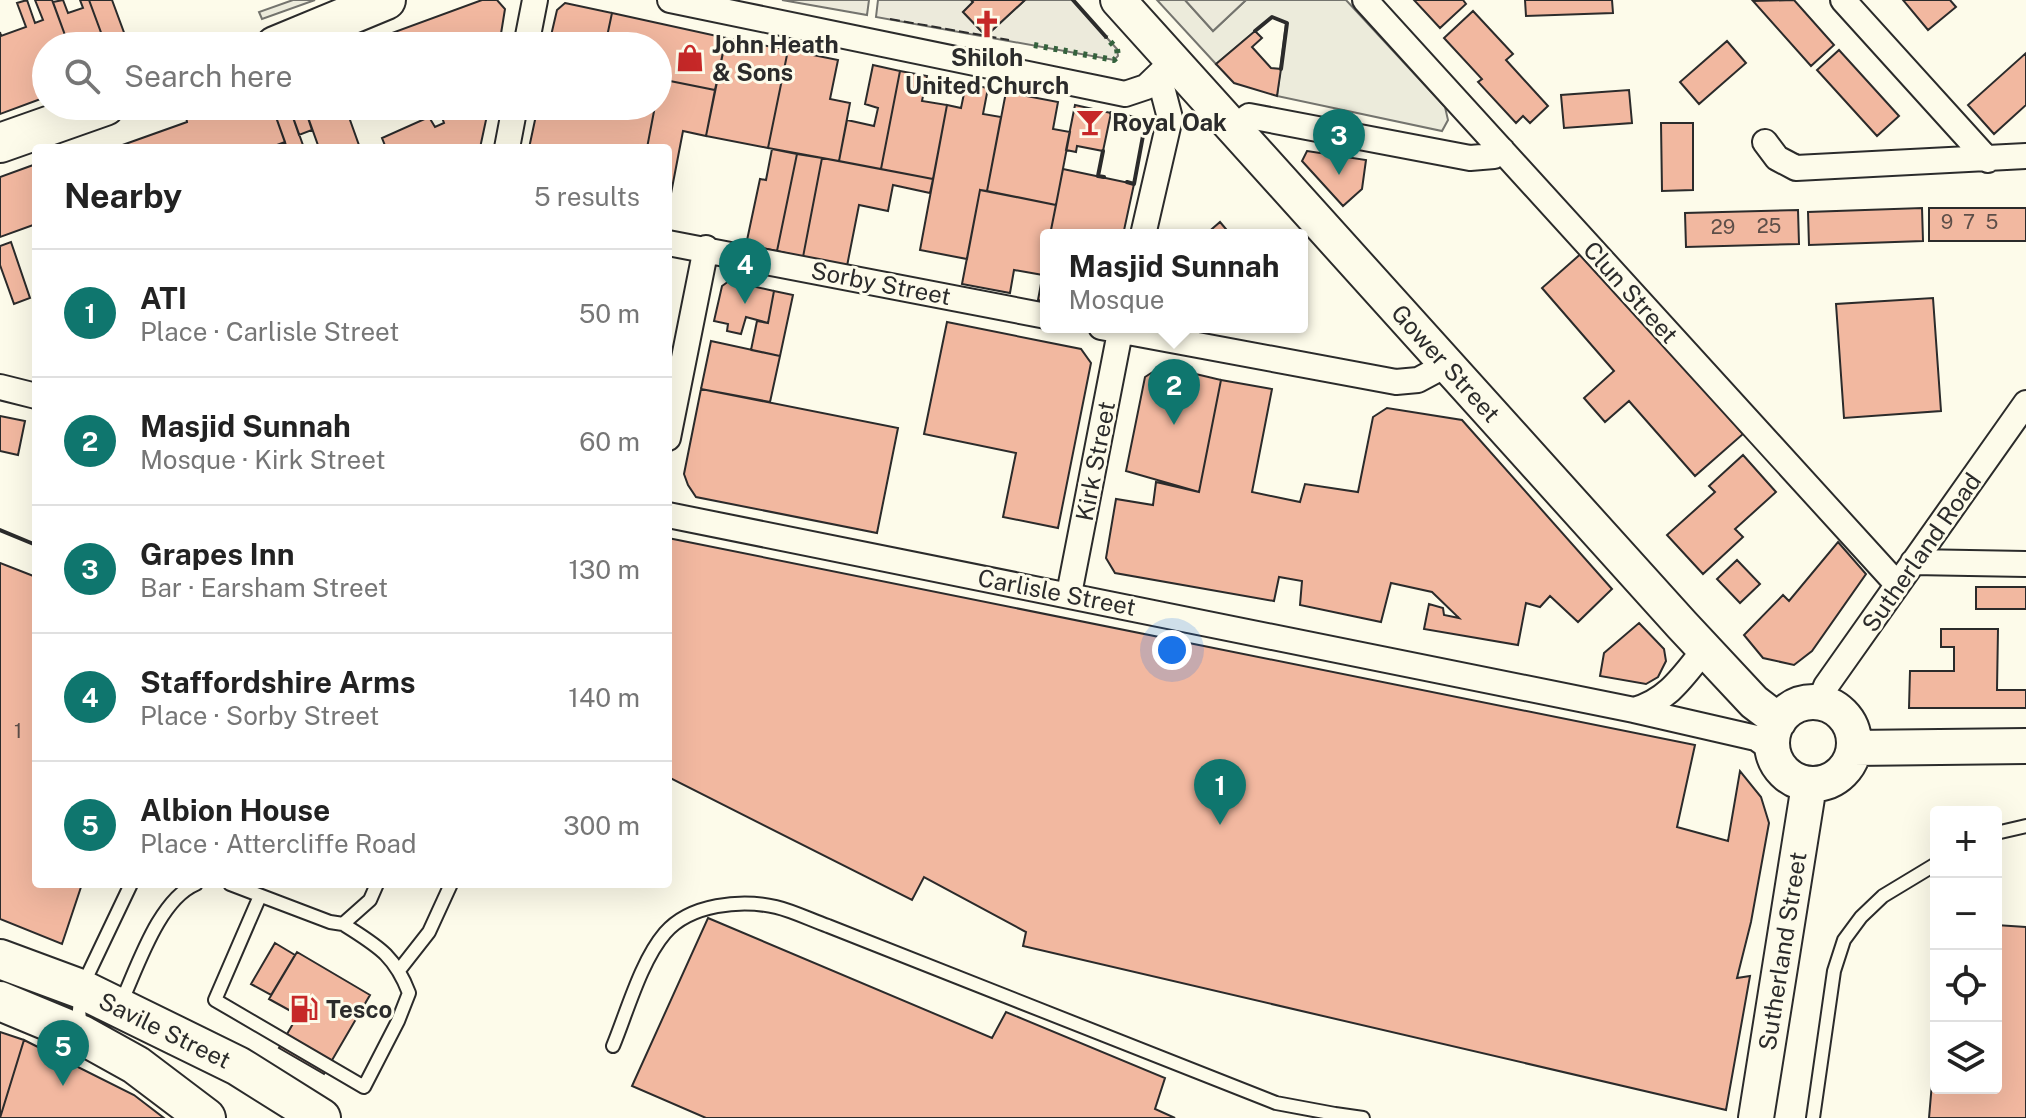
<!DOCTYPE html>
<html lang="en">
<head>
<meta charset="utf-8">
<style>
  body { margin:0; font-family:"Public Sans",sans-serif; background:#f6f6f6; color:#222 }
  .controls { position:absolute; right:24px; bottom:24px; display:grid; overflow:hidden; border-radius:8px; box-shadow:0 8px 32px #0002 }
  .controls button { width:72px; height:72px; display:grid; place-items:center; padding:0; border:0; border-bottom:2px solid #e0e0e0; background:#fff; color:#222; font:40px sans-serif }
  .you { position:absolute; left:1172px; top:650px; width:28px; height:28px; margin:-20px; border:6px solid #fff; border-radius:50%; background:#1a73e8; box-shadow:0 0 0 12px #1a73e833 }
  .badge { display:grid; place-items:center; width:52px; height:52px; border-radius:50%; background:#0f766e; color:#fff; font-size:26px; font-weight:700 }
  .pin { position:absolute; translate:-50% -66px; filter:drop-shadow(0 2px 4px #0008) }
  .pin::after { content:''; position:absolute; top:42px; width:28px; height:24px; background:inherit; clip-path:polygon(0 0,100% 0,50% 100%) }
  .popup { position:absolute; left:1040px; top:229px; width:268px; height:104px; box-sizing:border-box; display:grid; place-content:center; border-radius:8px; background:#fff; filter:drop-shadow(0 2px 6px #0005); font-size:26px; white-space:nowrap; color:#767676 }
  .popup b { font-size:30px; color:#222 }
  .popup::after { content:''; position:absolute; left:50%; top:100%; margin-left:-16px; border:16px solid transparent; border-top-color:#fff }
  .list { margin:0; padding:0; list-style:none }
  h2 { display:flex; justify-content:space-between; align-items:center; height:104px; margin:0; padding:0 32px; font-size:34px }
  h2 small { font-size:26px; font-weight:400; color:#767676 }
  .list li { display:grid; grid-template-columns:52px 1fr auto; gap:24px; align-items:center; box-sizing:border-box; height:128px; padding:0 32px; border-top:2px solid #e0e0e0 }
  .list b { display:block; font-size:30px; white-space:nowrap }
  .list p { margin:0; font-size:26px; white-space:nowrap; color:#767676 }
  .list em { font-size:26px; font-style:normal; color:#767676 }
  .icon { flex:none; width:44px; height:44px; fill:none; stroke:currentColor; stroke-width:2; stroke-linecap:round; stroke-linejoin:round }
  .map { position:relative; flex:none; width:2026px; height:1118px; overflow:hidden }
  .search { position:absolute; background:#fff; box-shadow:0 8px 32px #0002; left:32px; top:32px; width:640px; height:88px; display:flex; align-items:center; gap:20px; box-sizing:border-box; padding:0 28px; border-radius:44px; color:#767676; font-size:30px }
  .panel { position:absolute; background:#fff; box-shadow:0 8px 32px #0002; left:32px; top:144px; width:640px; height:744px; border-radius:8px }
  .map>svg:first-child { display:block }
  .green { fill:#ecebdb; stroke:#74746e; stroke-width:2 }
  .parking { fill:#eceadb; stroke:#74746e; stroke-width:2 }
  .building { fill:#f2b8a0; stroke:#2b2b2b; stroke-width:2 }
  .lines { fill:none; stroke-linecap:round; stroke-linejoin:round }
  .lane-casing { stroke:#2b2b2b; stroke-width:16 }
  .street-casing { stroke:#2b2b2b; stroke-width:28 }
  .secondary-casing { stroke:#2b2b2b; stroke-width:38 }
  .primary-casing { stroke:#2b2b2b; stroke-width:42 }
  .lane { stroke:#fdfbea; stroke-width:12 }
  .street { stroke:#fdfbea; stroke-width:24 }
  .secondary { stroke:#fdfbea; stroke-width:34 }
  .primary { stroke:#fdfbea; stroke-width:38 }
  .hedge { stroke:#34623c; stroke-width:6; stroke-dasharray:4 6; stroke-linecap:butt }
  .fence { stroke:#2b2b2b; stroke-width:2; stroke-dasharray:10 4; stroke-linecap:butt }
  .wall { stroke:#2b2b2b; stroke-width:4 }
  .labels { text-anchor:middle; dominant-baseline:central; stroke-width:6; stroke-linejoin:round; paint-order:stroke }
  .number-label { font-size:20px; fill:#5d4e48 }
  .poi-label { font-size:24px; font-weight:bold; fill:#2b2b2b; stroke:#fdfbea; text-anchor:start }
  .street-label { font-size:24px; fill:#2b2b2b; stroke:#fdfbea }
</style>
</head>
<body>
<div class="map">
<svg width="2026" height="1118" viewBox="0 0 2026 1118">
  <rect width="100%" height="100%" fill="#fdfbea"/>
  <path class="green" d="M293 0H315L262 19 259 12Z
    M1157 0H1185L1213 31 1246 0H1346L1445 107 1448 120 1442 131 1277 96 1286 23 1272 17 1216 64Z"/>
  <path class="parking" d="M782 0H869L867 15Z
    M878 0H971L973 2 963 12 986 36 1025 0H1073L1117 49 1118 56 1114 60 876 17Z
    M1185 0H1246L1213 31Z"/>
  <path class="building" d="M27 0 35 23 43 20 35 0H52L69 46H46V97L0 114V32L1 36 26 27 17 3Z
    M63 0 68 13 83 8 80 0H89L106 46H69L53 2Z
    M89 0H112L129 46H106Z
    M482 0H497L505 9 499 46H372L370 41Z
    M971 0H1025L986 36 963 12 973 2Z
    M1414 0H1463L1466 4 1440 28Z
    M1525 0H1612L1613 13 1526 16Z
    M1794 0 1834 45 1811 66 1753 1Z
    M1903 0H1950L1956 7 1928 30Z
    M565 3 612 13 605 46H565L550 40 557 10Z
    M1473 11 1513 54 1506 60 1548 106 1530 123 1523 116 1516 123 1478 82 1482 79 1444 38Z
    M612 13 726 38 715 90 660 79 663 72 658 71V46H605Z
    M1255 31 1262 38 1252 47 1271 68 1281 69 1277 96 1234 83 1216 64Z
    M726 38 788 50 768 148 706 136Z
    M1727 41 1746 63 1699 104 1680 82Z
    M788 50 838 60 830 99 850 103 839 161 768 148Z
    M1839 50 1899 116 1877 136 1817 70Z
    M2026 53V105L1994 134 1968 105Z
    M873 65 900 71 881 169 839 161 847 120 874 126 878 108 865 104Z
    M900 71 927 76 922 101 947 105 933 179 881 169Z
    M660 79 715 90 706 136 683 131 668 209V148H647L655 106H658Z
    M966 84 988 88 983 114 1001 117 987 191 980 190 967 259 920 250 947 105 961 108Z
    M1629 90 1632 123 1564 128 1561 95Z
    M1006 92 1058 102 1053 129 1070 132 1056 205 987 191Z
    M1075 105 1111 113 1103 151 1077 146 1076 152 1066 150Z
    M231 106H272L285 142 269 148H114L187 122 186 116 193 114 202 111 204 116Z
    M272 106H289L304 148H287Z
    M289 106H304L312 130 299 135Z
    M304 106H345L360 148H319Z
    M345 106H359L361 112 349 116Z
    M438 106H489L480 148H386L382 138 429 117 435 127 444 123Z
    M538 106H655L647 148H529Z
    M1661 123H1693V190L1662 191Z
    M772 149 797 154 777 251 746 245 760 179 766 180Z
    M1307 151 1366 160 1362 189 1343 206 1302 161Z
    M797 154 822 158 803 257 777 251Z
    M822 158 933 179 930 193 893 185 888 211 859 205 847 266 803 257Z
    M36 164V224L0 237V177Z
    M1063 169 1134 184 1123 235H1050Z
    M980 190 1056 205 1050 235H1046L1043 275 1014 270 1010 293 962 284Z
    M1922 208 1923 241 1809 245 1808 212Z
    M1929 208H2026V241H1929Z
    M1798 210 1799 244 1686 247 1685 213Z
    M1220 222 1231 235H1205Z
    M11 242 30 298 14 304 0 265V246Z
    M1584 251 1743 434 1695 476 1629 401 1605 422 1584 398 1614 371 1542 288Z
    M1045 262H1046V302L1038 300Z
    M729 281 774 291 768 323 746 317 741 334 727 331 728 324 714 321 722 286Z
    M774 291 793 295 780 356 751 350 757 321 768 323Z
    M1933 298 1941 411 1844 418 1836 304Z
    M947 322 1081 349 1091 363 1058 528 1003 517 1016 453 924 434Z
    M711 341 780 356 770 402 701 389Z
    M1162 366 1221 380 1199 492 1126 471 1145 377Z
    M1221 380 1272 389 1252 492 1300 502 1305 484 1358 492 1373 417 1387 408 1462 420 1612 589 1578 622 1550 596 1540 607 1526 603 1518 645 1424 629 1429 604 1443 608 1444 615 1459 618 1432 592 1391 583 1381 622 1300 605 1302 581 1279 577 1274 601 1115 573 1106 558 1116 499 1153 505 1156 482 1199 492Z
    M701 389 898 428 877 533 696 497 688 485 684 474Z
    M0 416 25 421 18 455 0 451Z
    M1743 455 1776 492 1735 529 1743 537 1703 574 1667 535 1715 492 1709 486Z
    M668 538 1695 745 1677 827 1728 841 1740 771 1761 797 1769 823 1751 922 1737 978 1750 976 1726 1110 1023 946 1026 932 924 877 912 900 668 777Z
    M1838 542 1866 574 1812 651 1794 665 1763 658 1744 635 1783 595 1789 601Z
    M1737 560 1760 584 1740 603 1717 579Z
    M0 563 36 577V884H82L62 944 0 919Z
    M1976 587H2026V609H1976Z
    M1639 623 1664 649 1666 661 1658 677 1646 684 1600 676 1604 653Z
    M1941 629H1998L1997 690H2026V708H1909L1910 671H1954V647H1941Z
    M708 918 992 1038 1006 1012 1165 1078 1155 1109 1175 1118H706L632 1086Z
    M1996 925 2026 927V1118H1929L1936 1036V1088H1996Z
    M275 943 295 955 271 995 251 984Z
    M297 952 370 995 324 1074 279 1048 298 1015 269 999Z
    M0 1032 24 1040 0 1118Z
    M24 1040 134 1095 164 1118H0Z"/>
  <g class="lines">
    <defs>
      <path id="lane" d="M1996 833 2026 826
        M230 884 330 922 343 924 370 900 377 884
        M260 896 215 1000 364 1087 398 1021 409 993C394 954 377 946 343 924
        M400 969 429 932 451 884
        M120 1005C137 969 158 900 196 884
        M81 1029 79 1010 81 989 131 884
        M613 1046C627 1012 641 961 665 933 690 904 741 899 776 907 793 911 811 920 828 926L1276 1103 1335 1114
        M1328 1117 1335 1114 1363 1118
        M1813 1118 1834 971 1844 940 1861 917 1883 896 1936 864"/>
      <path id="street" d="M670 0 1125 94 1146 87 1173 61
        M1365 0 1897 584
        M1843 0 1988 160
        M526 46 535 0
        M1233 128 1249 116 1470 158 1494 156 1502 150
        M1765 142 1777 158 1796 168 2026 156
        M507 148 515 106
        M1143 235 1170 118 1159 76
        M668 243 1046 316
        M1101 327 1396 382 1418 380 1448 364
        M0 387 36 396
        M668 438 706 248
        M668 515 1634 710 1756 738 1773 750
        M1913 562 2026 564
        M1069 594 1121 327
        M1819 703 1826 686 2026 403
        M1634 710C1668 701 1684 675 1705 649"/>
      <path id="secondary" d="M1118 0 1682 625 1754 702 1779 721
        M1772 743a41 41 0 1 1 82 0a41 41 0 1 1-82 0Z
        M1854 748 2026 746
        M1756 1118 1809 785"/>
      <path id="primary" d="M275 46 386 0
        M0 143 105 106
        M0 959 81 989 238 1066 321 1118
        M0 1001 82 1035 136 1065 206 1118"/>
    </defs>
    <use href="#lane" class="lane-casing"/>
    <use href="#street" class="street-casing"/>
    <use href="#secondary" class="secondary-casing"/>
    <use href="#primary" class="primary-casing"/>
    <use href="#lane" class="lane"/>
    <use href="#street" class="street"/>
    <use href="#secondary" class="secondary"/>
    <use href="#primary" class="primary"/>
    <path class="hedge" d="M1034 45 1114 60 1118 56 1117 49 1106 37"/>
    <path class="fence" d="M890 19 1009 40"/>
    <path class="wall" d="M1073 0 1106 37
      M1255 31 1272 17 1287 23 1281 69
      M1111 113 1140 119 1145 125 1134 184 1127 182
      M1103 151 1098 176 1104 177
      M0 530 36 545"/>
  </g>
  <defs>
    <symbol id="church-bare" viewBox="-9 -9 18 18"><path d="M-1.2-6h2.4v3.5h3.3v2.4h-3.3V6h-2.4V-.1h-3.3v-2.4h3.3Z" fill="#c62828" stroke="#fdfbea" stroke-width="2.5" paint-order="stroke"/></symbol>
    <symbol id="shop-bare" viewBox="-9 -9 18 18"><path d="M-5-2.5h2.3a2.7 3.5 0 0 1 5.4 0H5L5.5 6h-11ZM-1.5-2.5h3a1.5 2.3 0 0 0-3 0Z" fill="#c62828" stroke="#fdfbea" stroke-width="2.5" paint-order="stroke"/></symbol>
    <symbol id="bar-bare" viewBox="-9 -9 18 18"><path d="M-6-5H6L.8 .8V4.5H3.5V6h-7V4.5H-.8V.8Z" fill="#c62828" stroke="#fdfbea" stroke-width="2.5" paint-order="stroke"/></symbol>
    <symbol id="fuel-bare" viewBox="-9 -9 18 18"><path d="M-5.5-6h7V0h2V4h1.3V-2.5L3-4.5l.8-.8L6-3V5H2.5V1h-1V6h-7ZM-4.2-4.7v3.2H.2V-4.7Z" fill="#c62828" stroke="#fdfbea" stroke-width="2.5" paint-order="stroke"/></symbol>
  </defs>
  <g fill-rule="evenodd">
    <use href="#church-bare" x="967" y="4" width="40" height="40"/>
    <use href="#shop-bare" x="670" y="38" width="40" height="40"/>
    <use href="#bar-bare" x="1070" y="102" width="40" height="40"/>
    <use href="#fuel-bare" x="284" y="989" width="40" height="40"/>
  </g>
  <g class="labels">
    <g class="number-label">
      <text x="1947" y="222">9</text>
      <text x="1969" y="222">7</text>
      <text x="1992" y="222">5</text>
      <text x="1769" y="226">25</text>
      <text x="1723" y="227">29</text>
      <text x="18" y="731">1</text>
    </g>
    <g class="poi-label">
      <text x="712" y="44">John Heath<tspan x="712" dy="28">&amp; Sons</tspan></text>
      <text x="987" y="57" text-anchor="middle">Shiloh<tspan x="987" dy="28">United Church</tspan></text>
      <text x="1112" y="122">Royal Oak</text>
      <text x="326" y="1009">Tesco</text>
    </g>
    <g class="street-label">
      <text transform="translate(881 283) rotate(11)">Sorby Street</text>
      <text transform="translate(1631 292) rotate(48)">Clun Street</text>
      <text transform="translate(1446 363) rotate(48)">Gower Street</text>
      <text transform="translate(1095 461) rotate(-79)">Kirk Street</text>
      <text transform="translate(1921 552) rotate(-55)">Sutherland Road</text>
      <text transform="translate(1057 592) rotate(11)">Carlisle Street</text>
      <text transform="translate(1782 951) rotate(-81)">Sutherland Street</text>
      <text transform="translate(165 1030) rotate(26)">Savile Street</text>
    </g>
  </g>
</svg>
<div class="controls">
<button>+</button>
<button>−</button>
<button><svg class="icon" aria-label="locate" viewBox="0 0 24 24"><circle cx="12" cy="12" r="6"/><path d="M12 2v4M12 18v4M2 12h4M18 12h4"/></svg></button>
<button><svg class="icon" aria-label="layers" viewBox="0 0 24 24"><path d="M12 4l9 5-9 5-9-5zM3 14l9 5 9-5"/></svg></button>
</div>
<div class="you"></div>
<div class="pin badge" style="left:1220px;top:825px">1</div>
<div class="pin badge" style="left:1174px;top:425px">2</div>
<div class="popup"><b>Masjid Sunnah</b>Mosque</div>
<div class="pin badge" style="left:1339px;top:175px">3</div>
<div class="pin badge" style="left:745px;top:304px">4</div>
<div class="pin badge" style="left:63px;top:1086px">5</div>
<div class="search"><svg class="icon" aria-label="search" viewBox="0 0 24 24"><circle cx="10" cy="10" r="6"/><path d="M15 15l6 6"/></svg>Search here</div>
<section class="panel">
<h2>Nearby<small>5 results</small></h2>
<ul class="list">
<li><span class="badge">1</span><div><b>ATI</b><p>Place · Carlisle Street</p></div><em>50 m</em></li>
<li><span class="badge">2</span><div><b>Masjid Sunnah</b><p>Mosque · Kirk Street</p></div><em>60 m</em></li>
<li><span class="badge">3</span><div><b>Grapes Inn</b><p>Bar · Earsham Street</p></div><em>130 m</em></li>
<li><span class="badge">4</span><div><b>Staffordshire Arms</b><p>Place · Sorby Street</p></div><em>140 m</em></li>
<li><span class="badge">5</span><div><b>Albion House</b><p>Place · Attercliffe Road</p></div><em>300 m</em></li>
</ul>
</section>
</div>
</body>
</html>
